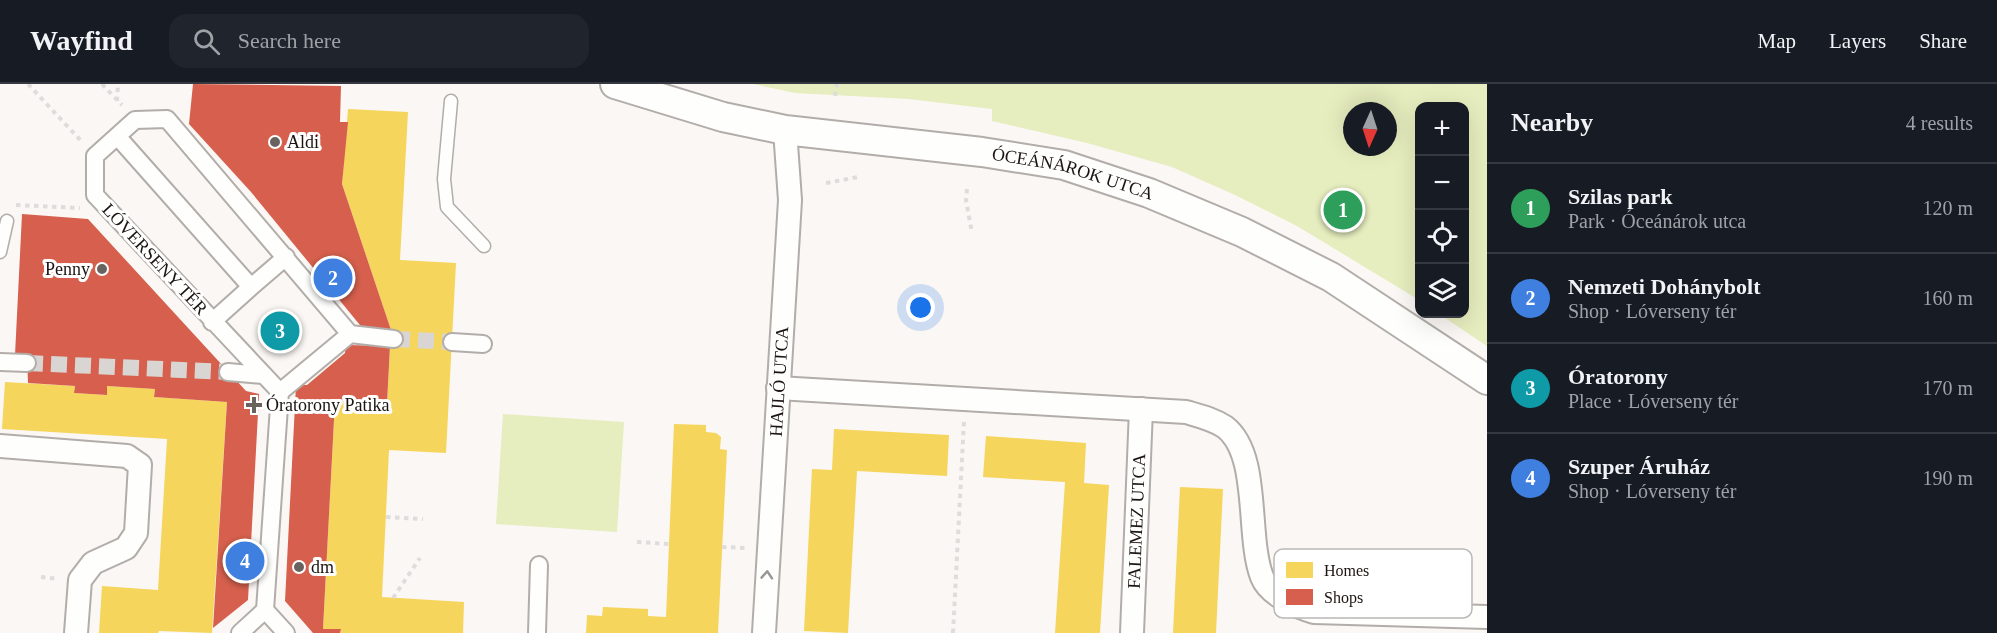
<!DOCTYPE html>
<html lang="en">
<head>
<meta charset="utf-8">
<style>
  body { margin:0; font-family:"Times New Roman",serif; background:#20242c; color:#f1f3f6 }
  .controls { position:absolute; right:18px; top:18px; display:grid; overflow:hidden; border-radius:12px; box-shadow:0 6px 24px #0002 }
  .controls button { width:54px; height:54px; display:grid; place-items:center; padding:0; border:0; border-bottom:2px solid #363941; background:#171b24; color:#f1f3f6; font:30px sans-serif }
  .compass { position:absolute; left:1343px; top:18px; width:54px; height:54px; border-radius:50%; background:#171b24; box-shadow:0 6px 24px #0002; rotate:183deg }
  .you { position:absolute; left:921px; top:224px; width:21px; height:21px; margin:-15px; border:4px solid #fff; border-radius:50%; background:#1a73e8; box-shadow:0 0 0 9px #1a73e833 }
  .badge { display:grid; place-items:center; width:39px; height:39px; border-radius:50%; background:#b4b2b2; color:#fff; font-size:20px; font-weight:700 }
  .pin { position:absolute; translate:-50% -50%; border:3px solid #fff; box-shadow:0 2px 6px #0006 }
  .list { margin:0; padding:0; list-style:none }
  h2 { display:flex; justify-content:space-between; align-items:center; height:78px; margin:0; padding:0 24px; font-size:26px }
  h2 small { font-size:20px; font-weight:400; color:#9ea1a6 }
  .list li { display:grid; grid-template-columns:39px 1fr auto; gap:18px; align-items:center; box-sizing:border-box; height:90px; padding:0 24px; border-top:2px solid #363941 }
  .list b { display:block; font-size:22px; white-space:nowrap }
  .list p { margin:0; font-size:20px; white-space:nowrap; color:#9ea1a6 }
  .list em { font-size:20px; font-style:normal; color:#9ea1a6 }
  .icon { flex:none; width:33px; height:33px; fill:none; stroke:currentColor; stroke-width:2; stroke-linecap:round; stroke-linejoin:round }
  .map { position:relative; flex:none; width:1487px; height:549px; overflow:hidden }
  header { display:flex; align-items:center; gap:36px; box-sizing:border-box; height:84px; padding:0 30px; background:#171b24; border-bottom:2px solid #363941 }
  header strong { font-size:28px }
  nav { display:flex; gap:33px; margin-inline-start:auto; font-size:21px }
  .search { width:420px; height:54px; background:#20242c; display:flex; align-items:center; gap:15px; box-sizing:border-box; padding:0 21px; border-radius:18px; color:#9ea1a6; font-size:22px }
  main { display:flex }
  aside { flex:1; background:#171b24 }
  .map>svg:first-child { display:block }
  .green { fill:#e6edbe; fill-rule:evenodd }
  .homes { fill:#f6d55c }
  .shops { fill:#d6604d }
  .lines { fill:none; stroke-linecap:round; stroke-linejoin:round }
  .pedestrian-tunnel { stroke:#d9d5d2; stroke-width:16; stroke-dasharray:16 8; stroke-linecap:butt }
  .service-casing { stroke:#b2ada9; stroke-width:15 }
  .pedestrian-casing { stroke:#b2ada9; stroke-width:20 }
  .minor-casing { stroke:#b2ada9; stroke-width:26 }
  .tertiary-casing { stroke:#b2ada9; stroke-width:32 }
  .path { stroke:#dedddc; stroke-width:4; stroke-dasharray:4.5 4.5; stroke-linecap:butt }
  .service { stroke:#fefefd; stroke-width:12 }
  .pedestrian { stroke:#fefefd; stroke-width:16 }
  .minor { stroke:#fefefd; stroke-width:22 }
  .tertiary { stroke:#fefefd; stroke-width:28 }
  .oneway { stroke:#989592 }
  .poi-dot { fill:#696360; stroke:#fff; stroke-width:2 }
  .labels { text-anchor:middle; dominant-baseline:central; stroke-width:6; stroke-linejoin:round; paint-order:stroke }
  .poi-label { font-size:18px; fill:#1b1410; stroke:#fff; text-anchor:start }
  .street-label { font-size:18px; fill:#1b1410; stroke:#fff }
  .key { fill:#fff; stroke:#bbb8b7; stroke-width:1.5 }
  .key-label { font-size:16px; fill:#1b1410 }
</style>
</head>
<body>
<header>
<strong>Wayfind</strong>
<div class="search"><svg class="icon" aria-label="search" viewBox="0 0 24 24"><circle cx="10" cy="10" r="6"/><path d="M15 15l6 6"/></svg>Search here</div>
<nav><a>Map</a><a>Layers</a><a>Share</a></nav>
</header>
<main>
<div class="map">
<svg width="1487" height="549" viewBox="0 0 1487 549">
  <rect width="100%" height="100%" fill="#fbf7f4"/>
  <path class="green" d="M753 0H1487V262L1439 230H1464V22H1420L1419 216 1297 142 1235 111 1172 83 1087 59 992 37V25L909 15 795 9ZM1352 27H1388V63H1352Z
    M503 330 624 338 617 448 496 440Z"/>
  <path class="homes" d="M348 25 408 28 400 176 456 179 446 369 389 366 382 513 464 518 463 549H340L341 545H323L335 317 387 320 390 262 394 255 342 100Z
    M265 231 296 233 295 264 264 262Z
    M5 298 75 302 74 309 107 311V302L155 305 154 313 227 318 212 549 159 547 158 549H99L102 502 158 506 167 355 2 345Z
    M674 340 706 341V348L716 349 721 353 720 365 727 366 718 549H586L587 531 602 532 603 523 648 525V532L666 533Z
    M834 345 949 351 947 392 857 387 848 549 804 547 812 385 832 386Z
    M986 352 1086 359 1084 399 1109 401 1100 549H1055L1065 398 983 393Z
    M1180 403 1223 405 1216 549H1173Z"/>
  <path class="shops" d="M193 0 341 2 340 38H348L342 100 391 246H364L251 108 189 40Z
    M22 130 88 135 246 307 259 310 248 516 213 544 227 318 154 313 155 305 107 302V311L74 309 75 302 28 299 27 272 15 271Z
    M346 261 390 262 387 320 335 317 323 545H341L340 549H313L285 517 296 301H307L345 269Z"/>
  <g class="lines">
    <path class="pedestrian-tunnel" d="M394 255 452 258
      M27 279 228 288"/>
    <defs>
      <path id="service" d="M451 17 444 95 447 123 484 162
        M0 168 7 137"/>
      <path id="pedestrian" d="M167 35 350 250 280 308 95 111V72L135 36Z
        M117 52 251 203 286 173
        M212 238 251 203
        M350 250 394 255
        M452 258 483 260
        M0 278 27 279
        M228 288 262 291
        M265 526 280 308
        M240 549 265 526 286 549
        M537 549 539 481"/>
      <g id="minor">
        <path d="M778 304 1186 328C1200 332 1213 335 1225 343 1261 371 1246 452 1262 493 1269 511 1297 523 1314 528L1487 533"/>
        <path d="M0 362 127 372 140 381 136 449 126 464 93 479 80 496 76 549"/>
        <path id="s1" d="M764 549 790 116 785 46"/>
        <path id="s2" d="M1132 549 1141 325"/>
      </g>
      <g id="tertiary">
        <path id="s3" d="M615 0 723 33 785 46 982 68 1064 81 1149 109 1242 148 1331 193 1487 296"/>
      </g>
    </defs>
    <use href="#service" class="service-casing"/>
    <use href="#pedestrian" class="pedestrian-casing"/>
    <use href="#minor" class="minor-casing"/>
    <use href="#tertiary" class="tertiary-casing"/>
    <path class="path" d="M28 0 83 59
      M102 0 122 21
      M835 12 837 0
      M117 17 118 0
      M826 99 858 93
      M967 105 966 116 972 149
      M16 121 80 124
      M386 433 423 435
      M637 458 669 460
      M722 463 747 464
      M41 493 58 495
      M393 514 420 474
      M953 549 964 337"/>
    <use href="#service" class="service"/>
    <use href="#pedestrian" class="pedestrian"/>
    <use href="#minor" class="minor"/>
    <use href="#tertiary" class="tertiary"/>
  </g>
  <defs><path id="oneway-chevron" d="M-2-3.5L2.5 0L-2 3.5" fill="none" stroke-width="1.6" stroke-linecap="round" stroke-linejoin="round" transform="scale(1.5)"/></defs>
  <use class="oneway" href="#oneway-chevron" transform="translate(767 491) rotate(-86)"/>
  <g class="poi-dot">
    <circle cx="275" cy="58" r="6"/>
    <circle cx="102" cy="185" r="6"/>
    <path d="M251 312h6v6h6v6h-6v6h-6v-6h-6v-6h6z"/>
    <circle cx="299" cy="483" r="6"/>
  </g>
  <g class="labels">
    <g class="poi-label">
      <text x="287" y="58">Aldi</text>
      <text x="90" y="185" text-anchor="end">Penny</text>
      <text x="266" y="321">Óratorony Patika</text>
      <text x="311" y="483">dm</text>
    </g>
    <g class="street-label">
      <text stroke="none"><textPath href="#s3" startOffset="468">ÓCEÁNÁROK UTCA</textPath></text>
      <text transform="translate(155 175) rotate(47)">LÓVERSENY TÉR</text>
      <text stroke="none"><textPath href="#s1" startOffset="252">HAJLÓ UTCA</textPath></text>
      <text stroke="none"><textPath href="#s2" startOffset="112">FALEMEZ UTCA</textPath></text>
    </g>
  </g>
  <rect x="1274" y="465" width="198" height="69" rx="9" class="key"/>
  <rect x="1286" y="478" width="27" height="16" fill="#f6d55c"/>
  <rect x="1286" y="505" width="27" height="16" fill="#d6604d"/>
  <g class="key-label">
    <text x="1324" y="492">Homes</text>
    <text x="1324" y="519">Shops</text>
  </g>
</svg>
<div class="controls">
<button>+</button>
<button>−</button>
<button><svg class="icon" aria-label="locate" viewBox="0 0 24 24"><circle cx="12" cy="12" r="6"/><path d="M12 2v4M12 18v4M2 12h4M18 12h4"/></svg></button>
<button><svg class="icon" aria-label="layers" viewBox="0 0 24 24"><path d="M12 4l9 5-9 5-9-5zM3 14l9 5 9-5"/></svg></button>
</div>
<svg class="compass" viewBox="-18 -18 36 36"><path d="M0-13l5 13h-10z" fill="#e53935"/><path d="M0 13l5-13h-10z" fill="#9ea1a6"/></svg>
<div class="you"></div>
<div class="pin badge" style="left:1343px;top:126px;background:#2e9e5b">1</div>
<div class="pin badge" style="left:333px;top:194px;background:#3f7fe0">2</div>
<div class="pin badge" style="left:280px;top:247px;background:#0f9aa8">3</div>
<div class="pin badge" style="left:245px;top:477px;background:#3f7fe0">4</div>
</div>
<aside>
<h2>Nearby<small>4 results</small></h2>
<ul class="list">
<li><span class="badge" style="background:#2e9e5b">1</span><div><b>Szilas park</b><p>Park · Óceánárok utca</p></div><em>120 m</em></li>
<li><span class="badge" style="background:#3f7fe0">2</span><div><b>Nemzeti Dohánybolt</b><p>Shop · Lóverseny tér</p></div><em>160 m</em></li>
<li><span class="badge" style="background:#0f9aa8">3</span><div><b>Óratorony</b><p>Place · Lóverseny tér</p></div><em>170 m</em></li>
<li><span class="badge" style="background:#3f7fe0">4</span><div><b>Szuper Áruház</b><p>Shop · Lóverseny tér</p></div><em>190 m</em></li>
</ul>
</aside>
</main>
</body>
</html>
